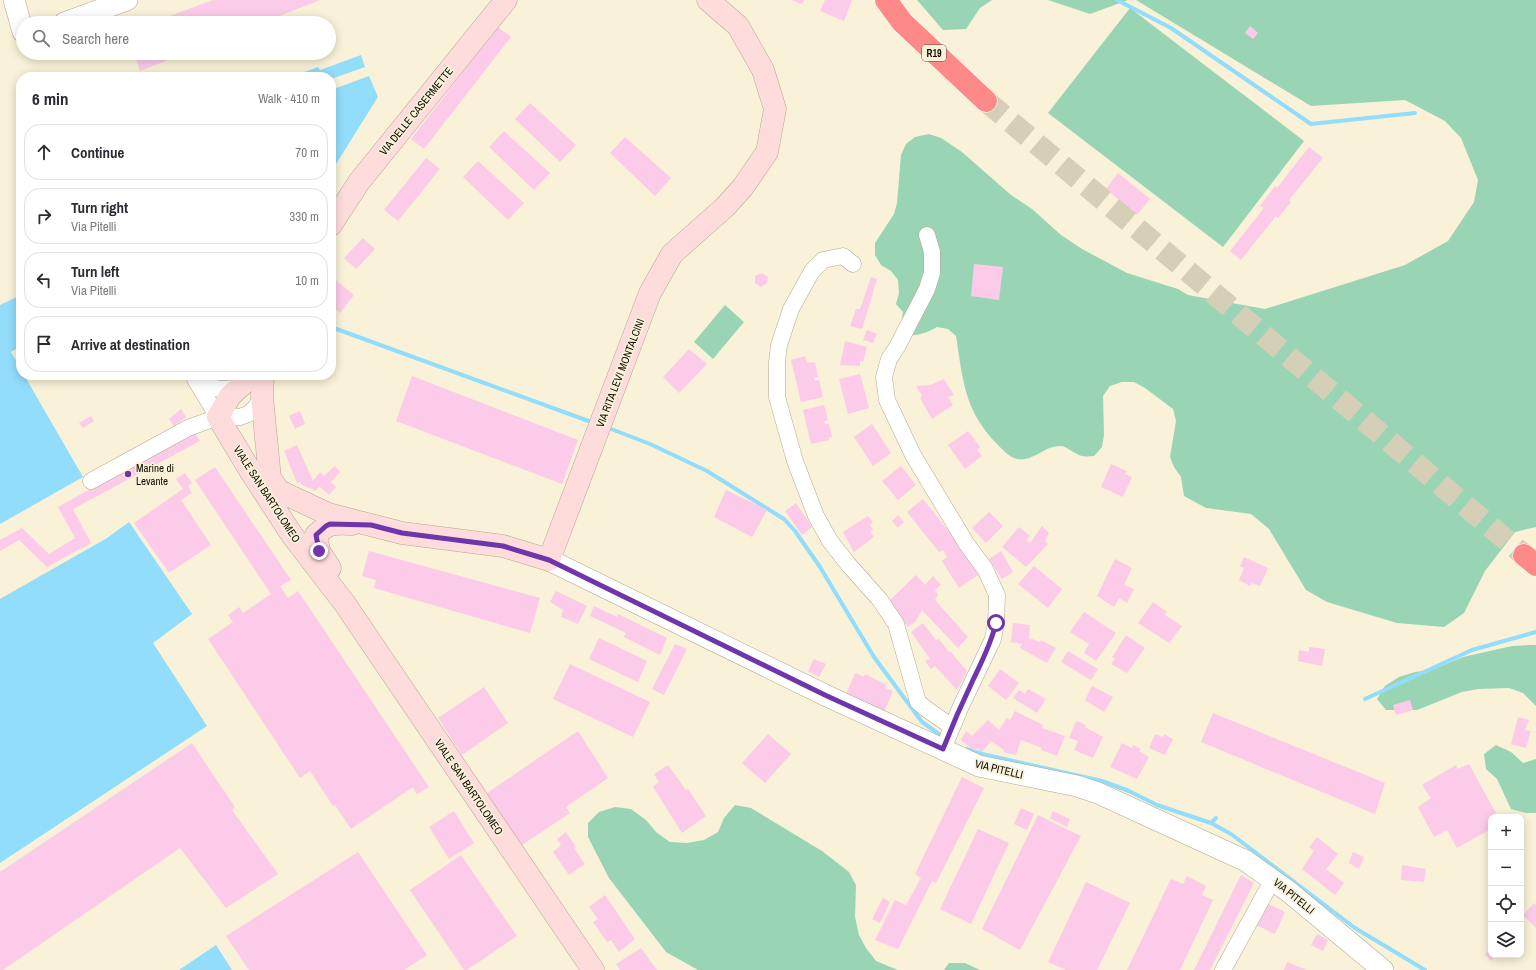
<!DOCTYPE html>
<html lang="en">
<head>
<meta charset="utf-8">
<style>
  body { margin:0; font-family:"Archivo Narrow",sans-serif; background:#f7f7f7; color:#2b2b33 }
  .controls { position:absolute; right:12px; bottom:12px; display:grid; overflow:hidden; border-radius:8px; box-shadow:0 2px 10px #0003 }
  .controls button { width:36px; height:36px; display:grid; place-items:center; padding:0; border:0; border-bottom:1px solid #e1e1e2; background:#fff; color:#2b2b33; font:20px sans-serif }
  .stop { position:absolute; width:12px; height:12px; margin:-9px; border:3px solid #6f35ab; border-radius:50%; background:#fff }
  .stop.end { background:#6f35ab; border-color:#fff; box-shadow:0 1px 4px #0008 }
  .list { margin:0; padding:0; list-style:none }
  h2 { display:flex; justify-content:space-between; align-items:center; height:52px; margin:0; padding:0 16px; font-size:17px }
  h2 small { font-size:13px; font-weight:400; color:#7c7c81 }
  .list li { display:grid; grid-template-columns:26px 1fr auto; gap:12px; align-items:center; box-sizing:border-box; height:56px; margin:0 8px 8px; padding:0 8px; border:1px solid #e1e1e2; border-radius:16px }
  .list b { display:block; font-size:15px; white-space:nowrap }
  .list p { margin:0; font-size:13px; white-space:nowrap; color:#7c7c81 }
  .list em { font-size:13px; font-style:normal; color:#7c7c81 }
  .icon { flex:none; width:22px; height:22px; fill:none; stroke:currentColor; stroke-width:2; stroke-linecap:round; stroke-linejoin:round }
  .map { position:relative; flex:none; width:1536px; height:970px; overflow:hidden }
  .search { position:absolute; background:#fff; box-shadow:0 2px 10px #0003; left:16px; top:16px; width:320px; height:44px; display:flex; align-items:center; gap:10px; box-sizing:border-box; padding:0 14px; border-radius:22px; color:#7c7c81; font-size:15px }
  .panel { position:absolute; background:#fff; box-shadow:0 2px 10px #0003; left:16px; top:72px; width:320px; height:308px; border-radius:16px }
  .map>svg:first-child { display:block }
  .green { fill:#99d5b5 }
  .water { fill:#92ddfb }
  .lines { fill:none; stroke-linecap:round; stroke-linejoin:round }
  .stream { stroke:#92ddfb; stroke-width:4 }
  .building { fill:#fccbe9 }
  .motorway-tunnel { stroke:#d6cfb8; stroke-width:22; stroke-dasharray:22 11; stroke-linecap:butt }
  .minor-casing { stroke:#b1a991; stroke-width:17 }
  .tertiary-casing { stroke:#b1a991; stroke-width:22 }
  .secondary-casing { stroke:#b1a991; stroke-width:23 }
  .motorway-casing { stroke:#fff; stroke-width:23 }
  .minor { stroke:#fff; stroke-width:16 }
  .tertiary { stroke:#fff; stroke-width:21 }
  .secondary { stroke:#fedcdc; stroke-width:22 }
  .motorway { stroke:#fd8a89; stroke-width:22 }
  .route { stroke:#6f35ab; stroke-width:5 }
  .poi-dot { fill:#6f35ab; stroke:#f9f1d8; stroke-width:1.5 }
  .labels { text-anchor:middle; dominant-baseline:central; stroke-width:3.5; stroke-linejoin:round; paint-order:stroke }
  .shield { fill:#f9f1d8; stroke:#555144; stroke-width:1 }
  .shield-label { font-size:10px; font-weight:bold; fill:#0f0c05 }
  .street-label { font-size:11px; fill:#0f0c05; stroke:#f9f1d8 }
  .poi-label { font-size:11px; fill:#0f0c05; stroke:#f9f1d8; text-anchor:start }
</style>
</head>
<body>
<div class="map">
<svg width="1536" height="970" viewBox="0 0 1536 970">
  <rect width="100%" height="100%" fill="#f9f1d8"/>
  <path class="green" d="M917 0H992L980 8 966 29 943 30Z
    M1048 0H1128L1090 14Z
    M1136 0H1536V527L1515 532 1485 571 1464 613 1444 627 1397 623 1327 602 1306 590 1269 529 1251 514 1206 508 1184 496 1181 477 1174 467 1170 457 1176 421 1173 409 1145 388 1134 382H1122L1110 386 1103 396 1104 435 1102 447 1094 456C1090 456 1085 457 1082 456 1074 454 1067 446 1060 446 1044 446 1033 462 1017 459 1009 457 1003 450 998 445 964 411 963 380 956 336L948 329 937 327C925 334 917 336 903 335L901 324 903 312 896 304 899 293 898 280 891 271 881 265 875 255V243L894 214 897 203 901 155 906 144 915 137 929 134 941 138 962 152 1011 195 1032 209 1061 235 1082 249 1127 273 1178 289 1188 295 1265 309 1405 265 1448 241 1474 202 1478 180 1461 138 1445 121 1405 100 1311 106Z
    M1130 8 1304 141 1223 247 1048 113Z
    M725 305 744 322 713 359 694 342Z
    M1531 645H1536V706L1523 693 1509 688 1478 689 1462 692 1417 710H1386L1377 699 1385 686 1399 677 1415 672 1432 670 1463 657 1512 646Z
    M1496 745 1511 752 1523 763 1536 759V813H1526L1511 809 1497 779 1486 769 1484 754Z
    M735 805 751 808 822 851 849 872 856 885 855 917 859 935 866 948 876 961 898 970H698L666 952 609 878 588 837V823L599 812 615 807 631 809 646 820 656 832 670 842 687 843 704 840 718 832 724 818Z
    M949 963H965L980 970H944Z"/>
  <path class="water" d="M361 55 365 67 331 79V77H291L318 67 320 70Z
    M369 76 378 97 331 172V90Z
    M21 295V346L11 352 21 369V375H24L83 477 0 524V305Z
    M129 522 192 614 153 643 207 726 0 863V599L107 538Z
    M216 945 232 970H179Z"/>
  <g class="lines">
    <path class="stream" d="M1117 0 1171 28 1311 124 1415 113
      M331 327 594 423
      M606 427 650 444 707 471 784 519 795 531 820 567 874 657 922 722 943 737
      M1365 699 1472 650 1536 632
      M967 749 982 754 1102 781 1129 791 1157 805 1211 823 1231 834 1355 928 1425 970
      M1211 823 1216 818"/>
  </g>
  <path class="building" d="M213 0H320L262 23H151Z
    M791 0H804L802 4Z
    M825 0H852L844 21 820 11Z
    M1250 26 1258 33 1253 39 1245 33Z
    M498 27 511 37 424 149 411 139Z
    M134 53H186L140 71Z
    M530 103 576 145 560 162 515 119Z
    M504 131 550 173 534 190 489 147Z
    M625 137 671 178 655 196 610 153Z
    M1309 147 1323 158 1289 200 1291 202 1278 218 1276 216 1241 260 1230 251 1264 208 1260 206 1275 186 1277 188Z
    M426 158 440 169 398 221 384 210Z
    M478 161 524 203 508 220 463 177Z
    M1118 173 1150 199 1137 215 1106 189Z
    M363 238 375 249 356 269 344 258Z
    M974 264 1003 267 999 300 971 296Z
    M762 273 768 277 767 283 761 287 755 283V276Z
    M871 277 877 279 862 329 850 326 856 309H860Z
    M333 278 354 295 340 313 331 306V280Z
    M867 330 877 334 873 343 863 340Z
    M845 341 867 347 863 362 860 361V366L840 365Z
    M689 349 707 364 679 393 663 377Z
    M805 356 807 363 815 362 818 377 814 378 815 381 819 380 823 397 801 402 791 360Z
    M860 374 869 408 848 414 839 379Z
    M412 376 578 440 562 484 396 421Z
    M944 379 954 395 948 397 953 405 932 419 920 398 922 396 916 386 930 385Z
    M824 405 828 420 824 421 825 424H829L832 437 828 438 829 440 811 444 803 410Z
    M181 409 186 417 174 426 169 419Z
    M300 411 305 424 295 429 289 416Z
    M91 416 94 421 83 428 79 423Z
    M872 424 891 453 873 466 854 437Z
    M194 431 200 441 73 509 91 543 47 567 19 540 0 551V540L22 528 49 554 75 538 58 507Z
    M968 431 980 447 977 450 982 456 965 469 948 445Z
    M297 445 313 481 320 472 324 476 335 466 340 472 331 482 336 487 329 495 319 486 316 491 302 485 300 482 297 483 284 451Z
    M1111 464 1127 471 1125 474 1132 477 1123 497 1101 487Z
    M901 466 916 485 898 500 882 481Z
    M215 467 291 580 280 586 288 598 298 591 429 787 417 794 413 787 351 829 335 805 333 806 310 771 300 778 208 639 233 622 228 615 239 607 243 613 271 594 195 480Z
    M185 473 192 483 188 486 192 493 181 500 211 545 169 573 134 523 183 489 176 479Z
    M726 490 767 510 752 537 714 517Z
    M923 499 962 548 978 575 959 588 942 561 947 557 943 550 939 552 907 512Z
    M796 503 812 527 802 535 785 511Z
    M989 512 1003 526 986 543 972 528Z
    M898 515 904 522 898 528 892 521Z
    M868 516 873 522 870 525 873 530 870 531 874 537 854 552 843 532Z
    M1042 526 1049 533 1045 541 1048 544 1026 567 1002 547 1019 527 1030 536 1026 540 1030 543Z
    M369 551 540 598 530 633 374 588 376 580 362 576Z
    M1001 551 1013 572 1002 579 989 559Z
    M1244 557 1268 568 1260 586 1252 583 1250 586 1239 580 1244 568 1240 566Z
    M1115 559 1132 568 1124 585 1134 589 1127 603 1119 598 1114 607 1097 596Z
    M1034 566 1062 589 1048 608 1018 584Z
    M916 575 925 585 933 576 941 585 935 590 938 595 935 600 968 637 958 648 922 610 916 621 908 627 888 602Z
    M556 591 587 606 578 624 561 617 563 610 550 602Z
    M1153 602 1167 612 1165 615 1182 626 1169 643 1138 623Z
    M594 606 617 617 618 614 667 638 660 655 624 637 626 633 590 616Z
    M1084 612 1116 633 1096 661 1084 653 1089 644 1070 632Z
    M923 623 936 640 939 639 949 652 950 651 967 671 957 690 935 666 931 669 925 661 930 659 911 632Z
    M1013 623 1030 625 1029 638 1040 642 1041 640 1056 648 1047 663 1020 648 1022 644 1011 642Z
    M1126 635 1145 648 1127 673 1111 664 1115 659 1112 657Z
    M599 638 647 661 638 682 589 659Z
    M675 644 687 649 664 695 652 689Z
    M1309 647 1325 649 1322 666 1298 661 1299 650 1309 652Z
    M1068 651 1098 669 1091 680 1061 662Z
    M814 659 826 664 819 677 808 671Z
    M570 664 650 702 633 737 553 699Z
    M1000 669 1019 683 1006 700 988 686Z
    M855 673 864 677 865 674 887 685 885 688 893 691 884 712 846 694Z
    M1092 686 1113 697 1104 712 1085 700Z
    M484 687 508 723 462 755 438 718Z
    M1028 689 1046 699 1037 713 1013 698 1019 690 1025 694Z
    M1410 700 1413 710 1396 715 1393 705Z
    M1015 711 1043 725 1042 728 1065 736 1057 756 1041 750 1042 748 1021 740 1016 755 1003 752 1004 750 991 741 982 752 977 748 975 751 961 740 966 731 972 736 988 720 999 730 1007 718 1010 720Z
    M1213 713 1385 783 1375 814 1201 742Z
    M1518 717 1529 720 1525 730 1531 731 1526 748 1511 744Z
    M1076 721 1086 725 1085 727 1103 737 1093 758 1074 750 1078 741 1069 738Z
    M578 731 608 778 566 807 570 813 522 845 487 793Z
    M768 734 791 754 765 783 742 763Z
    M1155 734 1163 737 1164 734 1173 739 1165 755 1149 748Z
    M192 743 235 807 232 810 278 874 226 908 180 848 3 970H0V872Z
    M1122 743 1132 748 1133 745 1141 749 1139 751 1149 757 1137 779 1110 767Z
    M1469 764 1498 817H1491V829L1457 848 1447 830 1434 837 1418 807 1431 798 1422 785 1456 765 1458 769Z
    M668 765 686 790 688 789 706 816 682 833 653 787 659 782 654 774Z
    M962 777 984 788 936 883 932 881 898 949 875 940 895 900 906 905 921 878 915 874Z
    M1021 808 1034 814 1027 830 1014 824Z
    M454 811 474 843 449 859 429 827Z
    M1053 811 1070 819 1067 827 1050 818Z
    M1038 815 1081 836 1020 950 982 929Z
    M978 829 1009 843 971 924 940 909Z
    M566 832 576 847 574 848 585 864 569 875 553 852 561 845 557 839Z
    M1317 837 1338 854 1326 869 1344 883 1335 895 1302 869 1314 851 1309 847Z
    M358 852 427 955 404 970H249L226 936Z
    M1353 852 1364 857 1359 869 1349 863Z
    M461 855 517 936 467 970H464L410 890Z
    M1402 865 1426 869 1424 882 1401 880Z
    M1241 875 1254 883 1210 970H1194Z
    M1187 876 1206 886 1202 895 1213 900 1180 970H1127L1171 879 1183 884Z
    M1086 882 1130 903 1097 970H1066L1048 962Z
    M605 895 635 939 619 952 611 940 607 942 593 922 598 919 589 907Z
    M883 898 890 902 880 923 872 919Z
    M1264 902 1285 912 1275 934 1254 924Z
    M1534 903 1536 905V928L1523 915Z
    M1317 934 1328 940 1323 951 1311 945Z
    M1491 947V955H1497L1491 961 1485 954Z
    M641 948 657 970H620L616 964Z
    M1287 962 1307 970H1284Z"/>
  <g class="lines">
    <path class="motorway-tunnel" d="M986 101 1524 555"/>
    <defs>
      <path id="minor" d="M927 235 932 252V273L927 289 897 347 889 359 884 377 887 400 913 455 966 543 985 569 997 595 996 623 993 639 961 706 943 749
        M853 264 843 256 823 260 812 271 791 309 779 345 777 362V397L795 461 816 516 830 541 848 564 880 600 896 624 918 702 925 708 952 727
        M195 379C215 389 218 392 241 386
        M195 379 218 417
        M91 481 188 428 218 417H240L248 414 255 408 262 397
        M1223 970 1273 879"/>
      <path id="tertiary" d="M14 0 23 32
        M64 23 127 0
        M549 560 827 696 979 766 1077 786 1098 793 1246 861 1288 891 1383 970"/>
      <path id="secondary" d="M331 225 359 182 506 0
        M250 375 242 385 230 396 218 417 251 472 292 535 345 604 593 970
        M263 375 262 397 270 478 279 491 328 514 402 533 503 546 549 560 650 293 672 254 725 207 743 187 767 152 775 109 763 70 738 26 708 0
        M330 568 319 551 316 535C331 521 333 524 352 524"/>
      <path id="motorway" d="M886 0 902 22 986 101
        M1524 555 1536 565"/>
    </defs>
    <use href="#minor" class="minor-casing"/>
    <use href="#tertiary" class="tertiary-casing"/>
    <use href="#secondary" class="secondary-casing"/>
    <use href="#motorway" class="motorway-casing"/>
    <use href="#minor" class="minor"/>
    <use href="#tertiary" class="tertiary"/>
    <use href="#secondary" class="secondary"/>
    <use href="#motorway" class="motorway"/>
  </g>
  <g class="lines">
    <path class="route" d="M319 551 316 535 326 526 330 524 371 525 402 533 503 546 549 560 827 696 943 749C952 726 962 703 973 680 982 661 991 644 996 623"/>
  </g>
  <circle class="poi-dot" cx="128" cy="474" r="4"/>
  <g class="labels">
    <rect class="shield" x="922" y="45" width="24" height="16" rx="3"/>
    <g class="shield-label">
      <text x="934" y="53">R19</text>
    </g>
    <g class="street-label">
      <text transform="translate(416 111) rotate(-51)">VIA DELLE CASERMETTE</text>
      <text transform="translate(620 373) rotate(-69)">VIA RITA LEVI MONTALCINI</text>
      <text transform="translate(267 494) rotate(57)">VIALE SAN BARTOLOMEO</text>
      <text transform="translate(999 769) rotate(14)">VIA PITELLI</text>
      <text transform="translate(469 787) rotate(56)">VIALE SAN BARTOLOMEO</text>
      <text transform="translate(1294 896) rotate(39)">VIA PITELLI</text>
    </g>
    <g class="poi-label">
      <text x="136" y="468">Marine di<tspan x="136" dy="13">Levante</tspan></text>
    </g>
  </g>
</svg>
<div class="controls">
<button>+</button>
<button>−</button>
<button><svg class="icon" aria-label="locate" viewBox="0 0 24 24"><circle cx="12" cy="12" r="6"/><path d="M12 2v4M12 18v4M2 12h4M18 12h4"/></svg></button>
<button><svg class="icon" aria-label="layers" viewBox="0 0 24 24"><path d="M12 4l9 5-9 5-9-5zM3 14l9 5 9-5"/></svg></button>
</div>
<div class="stop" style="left:996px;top:623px"></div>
<div class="stop end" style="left:319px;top:551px"></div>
<div class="search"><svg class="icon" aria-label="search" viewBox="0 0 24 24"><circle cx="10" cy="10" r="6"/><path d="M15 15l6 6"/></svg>Search here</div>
<section class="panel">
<h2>6 min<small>Walk · 410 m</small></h2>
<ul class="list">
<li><svg class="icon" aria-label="ahead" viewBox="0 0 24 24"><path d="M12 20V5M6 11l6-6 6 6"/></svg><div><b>Continue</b></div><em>70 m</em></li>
<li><svg class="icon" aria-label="right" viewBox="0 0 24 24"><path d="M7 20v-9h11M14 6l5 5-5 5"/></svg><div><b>Turn right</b><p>Via Pitelli</p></div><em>330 m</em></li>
<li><svg class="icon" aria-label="left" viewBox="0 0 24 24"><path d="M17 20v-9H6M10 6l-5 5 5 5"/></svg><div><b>Turn left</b><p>Via Pitelli</p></div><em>10 m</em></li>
<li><svg class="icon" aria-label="arrive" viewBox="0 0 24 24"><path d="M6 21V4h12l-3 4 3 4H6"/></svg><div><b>Arrive at destination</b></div></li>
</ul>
</section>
</div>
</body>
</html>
